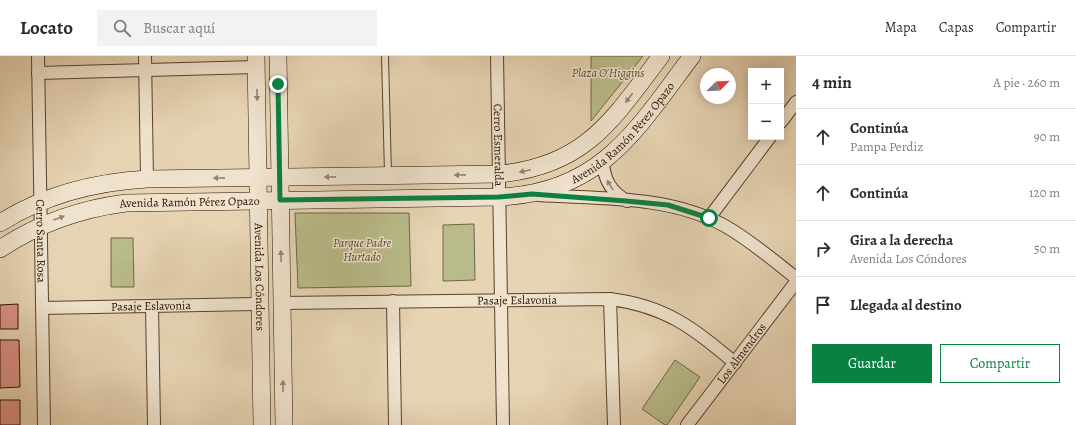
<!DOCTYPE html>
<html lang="es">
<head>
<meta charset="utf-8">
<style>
  body { margin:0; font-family:Alegreya,serif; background:#f2f2f3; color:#2b2b33 }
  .controls { position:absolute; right:12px; top:12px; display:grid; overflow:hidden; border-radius:0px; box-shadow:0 2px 10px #0003 }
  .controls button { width:36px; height:36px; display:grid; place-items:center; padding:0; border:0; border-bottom:1px solid #e1e1e2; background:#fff; color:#2b2b33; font:20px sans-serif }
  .compass { position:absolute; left:700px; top:12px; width:36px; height:36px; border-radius:50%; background:#fff; box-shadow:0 2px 10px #0003; rotate:66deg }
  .stop { position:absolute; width:12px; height:12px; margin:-9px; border:3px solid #0b8043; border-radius:50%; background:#fff }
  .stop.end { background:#0b8043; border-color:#fff; box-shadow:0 1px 4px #0008 }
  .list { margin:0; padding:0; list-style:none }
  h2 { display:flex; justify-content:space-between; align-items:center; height:52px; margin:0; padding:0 16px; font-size:17px }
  h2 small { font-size:13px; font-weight:400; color:#7c7c81 }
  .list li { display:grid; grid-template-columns:26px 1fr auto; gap:12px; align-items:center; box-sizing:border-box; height:56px; padding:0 16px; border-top:1px solid #e1e1e2 }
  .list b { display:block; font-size:15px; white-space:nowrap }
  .list p { margin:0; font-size:13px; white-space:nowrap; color:#7c7c81 }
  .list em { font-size:13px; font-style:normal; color:#7c7c81 }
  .actions { display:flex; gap:8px; padding:12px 16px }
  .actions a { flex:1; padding:9px 0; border:1px solid #0b8043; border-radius:0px; text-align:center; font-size:14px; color:#0b8043 }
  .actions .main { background:#0b8043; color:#fff }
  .icon { flex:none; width:22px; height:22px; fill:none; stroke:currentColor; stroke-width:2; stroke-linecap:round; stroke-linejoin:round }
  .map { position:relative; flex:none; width:796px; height:369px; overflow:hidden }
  header { display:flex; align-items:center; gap:24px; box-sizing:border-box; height:56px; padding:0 20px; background:#fff; border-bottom:1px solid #e1e1e2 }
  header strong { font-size:19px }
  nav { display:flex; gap:22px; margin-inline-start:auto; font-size:14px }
  .search { width:280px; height:36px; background:#f2f2f3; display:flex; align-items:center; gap:10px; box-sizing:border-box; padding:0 14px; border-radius:0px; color:#7c7c81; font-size:15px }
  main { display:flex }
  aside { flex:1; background:#fff }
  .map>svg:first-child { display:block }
  .green { fill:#b9bc8a; stroke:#706645 }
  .building { fill:#df9187; stroke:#281000 }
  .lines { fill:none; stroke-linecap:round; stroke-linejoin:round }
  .lane-casing { stroke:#58412d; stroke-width:8 }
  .street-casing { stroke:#58412d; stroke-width:14 }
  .secondary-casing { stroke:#281000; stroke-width:18 }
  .lane { stroke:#efe3ce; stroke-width:6 }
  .street { stroke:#efe3ce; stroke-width:12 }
  .secondary { stroke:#efe3ce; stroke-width:17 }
  .oneway { fill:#958471 }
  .route { stroke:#0b8043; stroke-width:5 }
  .labels { text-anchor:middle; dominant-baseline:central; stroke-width:3; stroke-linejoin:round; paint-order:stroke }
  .park-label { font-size:12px; font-style:italic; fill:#5b4c30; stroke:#efe3ce }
  .street-label { font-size:12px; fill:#281000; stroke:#efe3ce }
</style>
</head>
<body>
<header>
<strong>Locato</strong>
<div class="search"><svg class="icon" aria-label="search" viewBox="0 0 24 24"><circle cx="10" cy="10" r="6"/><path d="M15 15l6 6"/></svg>Buscar aquí</div>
<nav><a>Mapa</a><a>Capas</a><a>Compartir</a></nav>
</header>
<main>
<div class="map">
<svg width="796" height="369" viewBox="0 0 796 369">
  <rect width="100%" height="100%" fill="#e7d4b3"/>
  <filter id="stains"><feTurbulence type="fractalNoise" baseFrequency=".005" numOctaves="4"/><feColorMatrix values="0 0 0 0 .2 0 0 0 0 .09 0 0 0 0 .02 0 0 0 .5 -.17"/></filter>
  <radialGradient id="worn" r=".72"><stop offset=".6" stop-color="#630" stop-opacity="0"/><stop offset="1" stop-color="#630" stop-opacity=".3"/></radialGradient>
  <path class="green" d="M591 0H643L591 65Z
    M295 157H409L411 230 298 232Z
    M474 168 475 224 443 225V169Z
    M111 182H133L134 231H111Z
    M675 304 700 321 667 369H665L642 353Z"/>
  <path class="building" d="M18 248V273H0V249Z
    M0 284H19L20 331 0 332Z
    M0 344H20V369H0Z"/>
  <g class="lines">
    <defs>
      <path id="lane" d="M385 0 388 118"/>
      <g id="street">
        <path id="s1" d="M38 0 44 369"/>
        <path d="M145 0 147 123"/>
        <path id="s2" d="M497 0 503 369"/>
        <path d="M38 17 256 11"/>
        <path d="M781 66 796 46"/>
        <path d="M603 106C604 124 611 136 627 145"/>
        <path d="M539 139C600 143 669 139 725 170 750 184 773 204 796 222"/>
        <path d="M709 162 770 81"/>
        <path d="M610 243 614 369"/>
        <path d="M393 245 395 369"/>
        <path id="s3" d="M282 247 610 243C666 250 693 272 735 307"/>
        <path d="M152 250 154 369"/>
        <path id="s4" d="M42 252 260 248"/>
        <path id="s5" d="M687 369 796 226"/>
      </g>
      <g id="secondary">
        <path id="s6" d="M256 0 262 369"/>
        <path d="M278 0 284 369"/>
        <path d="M0 167C44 139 95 126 147 123L499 118C586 110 613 63 661 0"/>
        <path id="s7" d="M0 193C39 167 79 153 126 147L499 141C601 137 637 73 692 0"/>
      </g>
    </defs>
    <use href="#lane" class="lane-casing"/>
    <use href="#street" class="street-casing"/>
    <use href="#secondary" class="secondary-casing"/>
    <use href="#lane" class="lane"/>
    <use href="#street" class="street"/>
    <use href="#secondary" class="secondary"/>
  </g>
  <defs><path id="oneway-solid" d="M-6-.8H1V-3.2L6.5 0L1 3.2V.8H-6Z"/></defs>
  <g class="oneway">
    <use href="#oneway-solid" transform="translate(257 39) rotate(89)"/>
    <use href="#oneway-solid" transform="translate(629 42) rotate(127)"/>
    <use href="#oneway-solid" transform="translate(525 115) rotate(168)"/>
    <use href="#oneway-solid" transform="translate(460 119) rotate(179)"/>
    <use href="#oneway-solid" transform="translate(330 121) rotate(179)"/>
    <use href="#oneway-solid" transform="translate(219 122) rotate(179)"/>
    <use href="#oneway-solid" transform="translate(610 129) rotate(-122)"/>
    <use href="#oneway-solid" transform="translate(59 162) rotate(-20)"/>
    <use href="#oneway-solid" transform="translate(281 200) rotate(-91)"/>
    <use href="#oneway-solid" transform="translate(283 330) rotate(-91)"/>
  </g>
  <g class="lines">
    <path class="route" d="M278 28 280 144 499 141 532 138 626 145 668 149 709 162"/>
  </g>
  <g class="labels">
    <g class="park-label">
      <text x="608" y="17">Plaza O'Higgins</text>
      <text x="362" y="187">Parque Padre<tspan x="362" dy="14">Hurtado</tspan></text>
    </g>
    <g class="street-label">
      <text stroke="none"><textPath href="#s7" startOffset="654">Avenida Ramón Pérez Opazo</textPath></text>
      <text stroke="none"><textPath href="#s2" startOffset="89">Cerro Esmeralda</textPath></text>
      <text stroke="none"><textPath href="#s7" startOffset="199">Avenida Ramón Pérez Opazo</textPath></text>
      <text stroke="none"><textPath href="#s1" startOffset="185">Cerro Santa Rosa</textPath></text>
      <text stroke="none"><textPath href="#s6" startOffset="221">Avenida Los Cóndores</textPath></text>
      <text stroke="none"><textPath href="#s3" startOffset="235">Pasaje Eslavonia</textPath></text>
      <text stroke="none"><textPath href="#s4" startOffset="109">Pasaje Eslavonia</textPath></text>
      <text stroke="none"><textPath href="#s5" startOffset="90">Los Almendros</textPath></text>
    </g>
  </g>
  <rect width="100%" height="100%" filter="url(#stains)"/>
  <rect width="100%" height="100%" fill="url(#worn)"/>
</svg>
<div class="controls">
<button>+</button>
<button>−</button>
</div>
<svg class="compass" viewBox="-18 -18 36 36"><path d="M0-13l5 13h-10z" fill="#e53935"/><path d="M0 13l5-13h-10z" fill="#7c7c81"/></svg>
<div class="stop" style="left:709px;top:162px"></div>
<div class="stop end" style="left:278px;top:28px"></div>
</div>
<aside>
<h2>4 min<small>A pie · 260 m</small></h2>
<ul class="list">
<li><svg class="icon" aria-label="ahead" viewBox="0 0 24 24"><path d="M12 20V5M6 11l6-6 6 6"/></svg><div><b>Continúa</b><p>Pampa Perdiz</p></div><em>90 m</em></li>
<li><svg class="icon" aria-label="ahead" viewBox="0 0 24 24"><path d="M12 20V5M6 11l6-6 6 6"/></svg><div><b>Continúa</b></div><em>120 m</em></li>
<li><svg class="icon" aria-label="right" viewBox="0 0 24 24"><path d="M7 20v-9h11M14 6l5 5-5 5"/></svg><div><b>Gira a la derecha</b><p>Avenida Los Cóndores</p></div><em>50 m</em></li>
<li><svg class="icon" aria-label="arrive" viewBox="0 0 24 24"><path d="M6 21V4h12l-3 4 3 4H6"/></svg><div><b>Llegada al destino</b></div></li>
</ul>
<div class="actions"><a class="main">Guardar</a><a>Compartir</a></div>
</aside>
</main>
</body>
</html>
